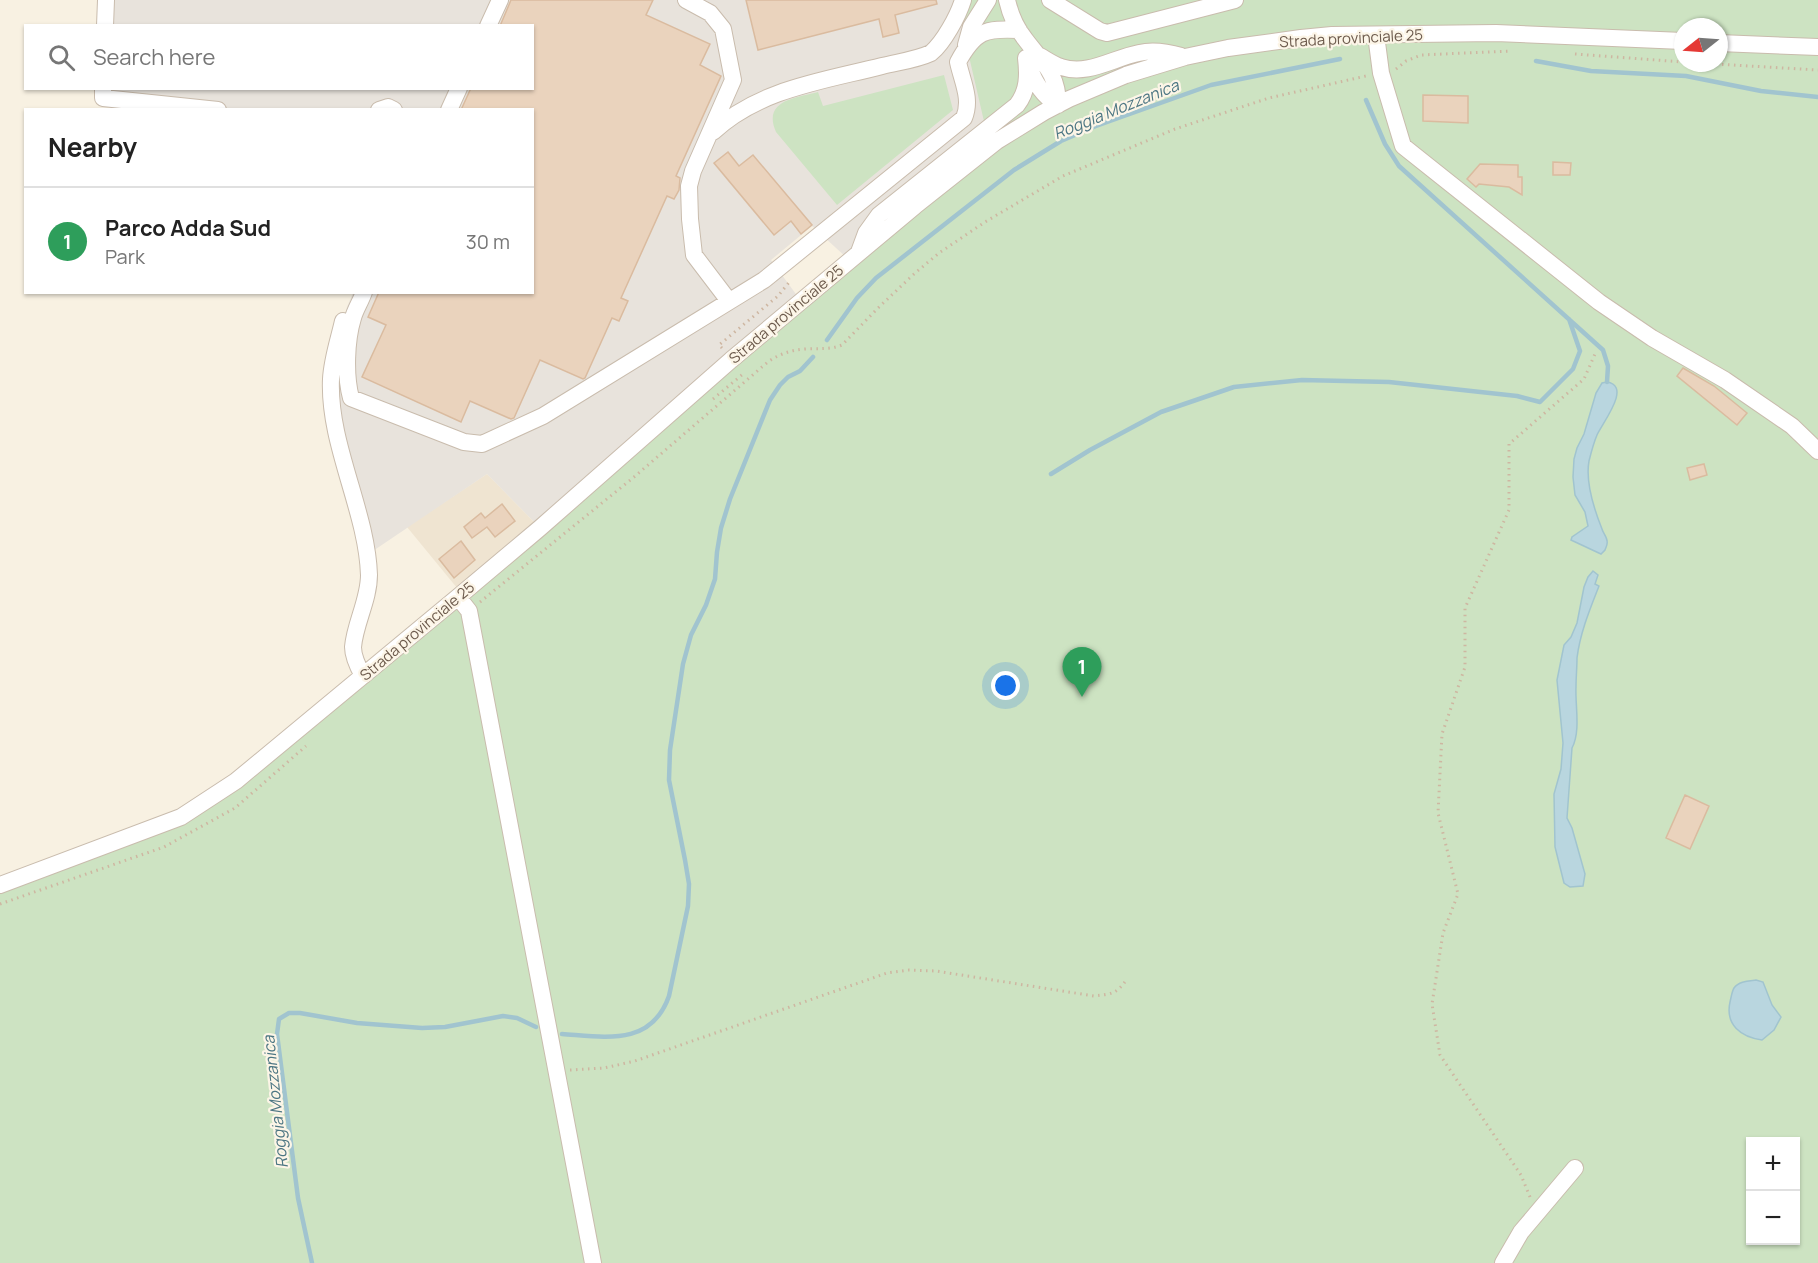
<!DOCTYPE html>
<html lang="en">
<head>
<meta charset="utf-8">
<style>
  body { margin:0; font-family:Manrope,sans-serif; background:#f2f2f2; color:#222 }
  .controls { position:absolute; right:18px; bottom:18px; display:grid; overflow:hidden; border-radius:0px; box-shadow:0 2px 4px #0004 }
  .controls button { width:54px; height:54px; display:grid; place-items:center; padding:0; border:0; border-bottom:2px solid #e0e0e0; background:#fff; color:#222; font:30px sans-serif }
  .compass { position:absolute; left:1674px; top:18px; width:54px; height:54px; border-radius:50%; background:#fff; box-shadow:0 2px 4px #0004; rotate:253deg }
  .you { position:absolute; left:1006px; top:686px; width:21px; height:21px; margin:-15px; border:4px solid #fff; border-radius:50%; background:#1a73e8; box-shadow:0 0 0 9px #1a73e833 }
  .badge { display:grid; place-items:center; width:39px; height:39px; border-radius:50%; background:#b45309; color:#fff; font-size:20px; font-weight:700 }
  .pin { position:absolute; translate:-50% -50px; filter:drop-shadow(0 2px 3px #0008) }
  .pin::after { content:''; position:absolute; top:32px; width:21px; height:18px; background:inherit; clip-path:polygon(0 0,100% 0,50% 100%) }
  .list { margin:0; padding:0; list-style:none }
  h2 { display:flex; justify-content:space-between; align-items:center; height:78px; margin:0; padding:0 24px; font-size:26px }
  h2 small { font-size:20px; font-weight:400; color:#767676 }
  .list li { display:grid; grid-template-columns:39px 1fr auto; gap:18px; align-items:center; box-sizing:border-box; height:108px; padding:0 24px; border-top:2px solid #e0e0e0 }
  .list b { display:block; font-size:22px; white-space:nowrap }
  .list p { margin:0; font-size:20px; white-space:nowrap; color:#767676 }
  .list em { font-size:20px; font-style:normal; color:#767676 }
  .icon { flex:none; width:33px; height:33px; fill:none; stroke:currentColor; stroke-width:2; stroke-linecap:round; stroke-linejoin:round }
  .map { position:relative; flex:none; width:1818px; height:1263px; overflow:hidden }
  .search { position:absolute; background:#fff; box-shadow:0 2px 4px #0004; left:24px; top:24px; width:510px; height:66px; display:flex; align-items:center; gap:15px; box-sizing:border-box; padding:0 21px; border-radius:0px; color:#767676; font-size:22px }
  .panel { position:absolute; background:#fff; box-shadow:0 2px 4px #0004; left:24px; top:108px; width:510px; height:186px; border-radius:0px }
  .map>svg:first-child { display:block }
  .residential { fill:#efe4d1 }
  .industrial { fill:#e8e3dc }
  .green { fill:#cde3c2; fill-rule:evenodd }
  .water { fill:#b9d6df; stroke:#a1c4cf; stroke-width:1.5 }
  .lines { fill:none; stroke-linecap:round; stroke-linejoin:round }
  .stream { stroke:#a1c4cf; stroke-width:4.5 }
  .building { fill:#ead3bd; stroke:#dabb9f; stroke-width:1.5 }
  .minor-casing { stroke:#c9bcad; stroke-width:18 }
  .path { stroke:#ceb6a1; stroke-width:3; stroke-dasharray:1.5 4.5; stroke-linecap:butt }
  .minor { stroke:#fff; stroke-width:16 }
  .labels { text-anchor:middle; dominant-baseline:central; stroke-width:4.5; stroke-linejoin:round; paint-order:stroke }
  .street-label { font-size:15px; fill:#6c5a4c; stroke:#fcf5e7 }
  .water-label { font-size:16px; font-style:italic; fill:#4c7683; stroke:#fcf5e7 }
</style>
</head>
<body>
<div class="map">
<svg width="1818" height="1263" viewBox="0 0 1818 1263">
  <rect width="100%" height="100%" fill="#f8f1e2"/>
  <path class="residential" d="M487 474 540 528 462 594 407 527Z"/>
  <path class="industrial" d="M106 0H1343L1040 108 847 258 812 226 771 260 801 301 540 528 487 474 367 555 337 429V347L347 307 353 293 532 292V110H218L103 98V88H532V26L105 25Z"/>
  <path class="green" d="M956 0H1818V1263H0V891L180 824 733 369 816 297 970 172 992 156ZM1683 27H1719V63H1683ZM1750 1142H1796V1240H1750Z
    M944 75 953 110 837 205 776 132C762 100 796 98 818 92L823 106Z"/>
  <path class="water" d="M1607 382C1632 386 1603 422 1597 435 1594 442 1591 453 1589 461 1585 483 1594 509 1602 529 1603 533 1607 537 1607 541 1608 544 1606 547 1605 550L1601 554 1571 540 1572 537 1588 526 1585 512 1575 495 1573 477 1574 459 1577 448 1584 434 1596 393 1602 383Z
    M1593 571 1598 575 1595 584 1599 586C1590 609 1580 633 1577 658 1577 668 1576 677 1576 687 1575 705 1581 731 1572 748L1567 818 1572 828 1585 874 1583 886 1570 887 1564 883 1555 847 1554 794 1561 769 1563 743 1557 680 1564 645 1571 637 1577 623 1584 587 1588 577Z
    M1756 980 1763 982 1772 1005 1781 1017 1774 1030 1762 1040C1741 1037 1725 1025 1730 1002 1731 998 1732 991 1734 988 1739 981 1749 981 1756 980Z"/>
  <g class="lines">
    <path class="stream" d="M1536 61 1591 71 1686 76 1761 91 1818 97
      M1366 100 1385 144 1399 166 1603 350 1608 366 1607 382
      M827 340 857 298 876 278 1014 170 1061 141 1096 126 1211 85 1340 59
      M1051 474 1090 450 1161 412 1234 387 1302 380 1389 382 1517 396 1540 402 1573 369 1580 351 1569 319
      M562 1034C605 1037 651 1047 669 996L688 906 689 884 685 860 669 780 670 750 683 664 691 635 706 605 715 579 717 552 721 528 730 499 770 400 780 385 788 377 800 371 813 357
      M312 1263 298 1198 277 1034 279 1019 289 1013H300L357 1023 422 1028 445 1027 503 1016 517 1018 536 1027"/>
  </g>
  <path class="building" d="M511 0H653L646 15 710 44 700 65 721 76 676 176 680 178 679 190 674 199 667 196 621 298 628 301 619 321 612 318 585 378 583 379 540 360 514 418 511 419 470 401 461 422 362 377 386 325 368 317 379 292H532V110H461L471 88H532V26H500Z
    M746 0H936L937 4 895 15 899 33 883 37 879 19 758 50Z
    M1423 95 1468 96V123L1423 121Z
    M728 152 739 166 753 155 812 225 801 234 791 221 774 235 714 163Z
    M1553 162 1571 163 1570 175H1553Z
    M1480 164 1518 165V177H1522V195L1509 187 1479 184 1476 187 1467 179Z
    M1683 368 1714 386 1747 413 1737 425 1677 376Z
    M1704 464 1707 475 1690 480 1687 468Z
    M502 504 515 521 495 537 487 527 472 538 464 527 481 513 485 518Z
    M461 541 475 560 454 578 439 559Z
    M1685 795 1709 806 1690 849 1666 838Z"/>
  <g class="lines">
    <defs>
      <path id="minor" d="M686 0 710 13 723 29 733 80 693 171 689 186 690 219 694 255 729 301
        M1007 0C1010 13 1016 28 1025 39 1042 62 1058 73 1058 105
        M1050 0 1100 31 1107 33 1235 0
        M105 26 106 0
        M488 26 500 0
        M1376 35 1381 73 1403 146 1599 302 1652 338 1725 380 1792 426 1818 451
        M1719 43 1818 47
        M966 45 971 27 988 0
        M1040 56C1047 60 1054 65 1061 67 1088 76 1113 58 1139 53 1153 50 1167 52 1181 56
        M1029 66C1034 82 1043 96 1058 105
        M103 88V98L218 110
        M379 110 388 107 394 110
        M449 110 459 88
        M713 132C759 89 823 81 882 66 898 62 916 60 931 53 944 42 958 16 963 0
        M859 252 866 233 879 215 1017 105C1028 91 1028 75 1026 58
        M364 292C361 301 355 310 353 318 346 341 345 376 351 398L464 442 482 444 543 416 764 280 964 118C972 99 962 81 958 62 975 31 985 28 1019 30
        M343 321C339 339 332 359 331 379 328 444 367 511 369 575 369 600 355 623 353 647 353 657 358 667 363 676
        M458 597 469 611 593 1263
        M0 885 181 817 236 781 458 597 540 528 731 360 915 206 997 141 1044 112 1069 99 1126 75 1185 57 1228 48 1301 38 1332 35 1496 33 1683 41
        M1503 1263 1521 1232 1575 1168"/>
    </defs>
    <use href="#minor" class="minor-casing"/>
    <path class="path" d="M1575 54 1683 62
      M1698 63 1818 70
      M1396 69 1406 61 1421 55 1511 51
      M722 348 719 345 778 296 791 280
      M713 399 743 374 741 372
      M480 602 634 477 769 361C780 354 791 350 805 349 818 348 830 350 842 345L878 308 914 274 939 253 985 222 1063 176 1175 129 1269 98 1366 76
      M0 904 164 847 235 808 306 746
      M570 1070 604 1068 635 1061 887 973 909 970 936 971 1094 996C1111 994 1117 994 1127 979
      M1530 1197 1521 1175 1440 1055 1432 1004 1443 933 1458 894 1438 813 1442 734 1465 667V608L1509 510V444L1584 379 1595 354"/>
    <use href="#minor" class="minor"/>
  </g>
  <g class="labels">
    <g class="street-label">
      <text transform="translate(1351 38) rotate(-3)">Strada provinciale 25</text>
      <text transform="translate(786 314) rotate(-40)">Strada provinciale 25</text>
      <text transform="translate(417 631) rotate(-40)">Strada provinciale 25</text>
    </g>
    <g class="water-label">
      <text transform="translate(1116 109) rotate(-22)">Roggia Mozzanica</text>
      <text transform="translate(275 1102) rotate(-96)">Roggia Mozzanica</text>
    </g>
  </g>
</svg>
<div class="controls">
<button>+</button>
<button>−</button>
</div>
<svg class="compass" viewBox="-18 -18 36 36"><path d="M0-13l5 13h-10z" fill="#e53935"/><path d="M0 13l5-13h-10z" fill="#767676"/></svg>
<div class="you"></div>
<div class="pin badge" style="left:1082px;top:697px;background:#2e9e5b">1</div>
<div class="search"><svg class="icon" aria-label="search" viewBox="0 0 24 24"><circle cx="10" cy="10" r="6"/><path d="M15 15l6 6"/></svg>Search here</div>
<section class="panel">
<h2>Nearby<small></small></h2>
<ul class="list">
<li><span class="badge" style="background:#2e9e5b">1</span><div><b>Parco Adda Sud</b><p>Park</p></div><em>30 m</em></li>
</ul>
</section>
</div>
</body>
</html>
